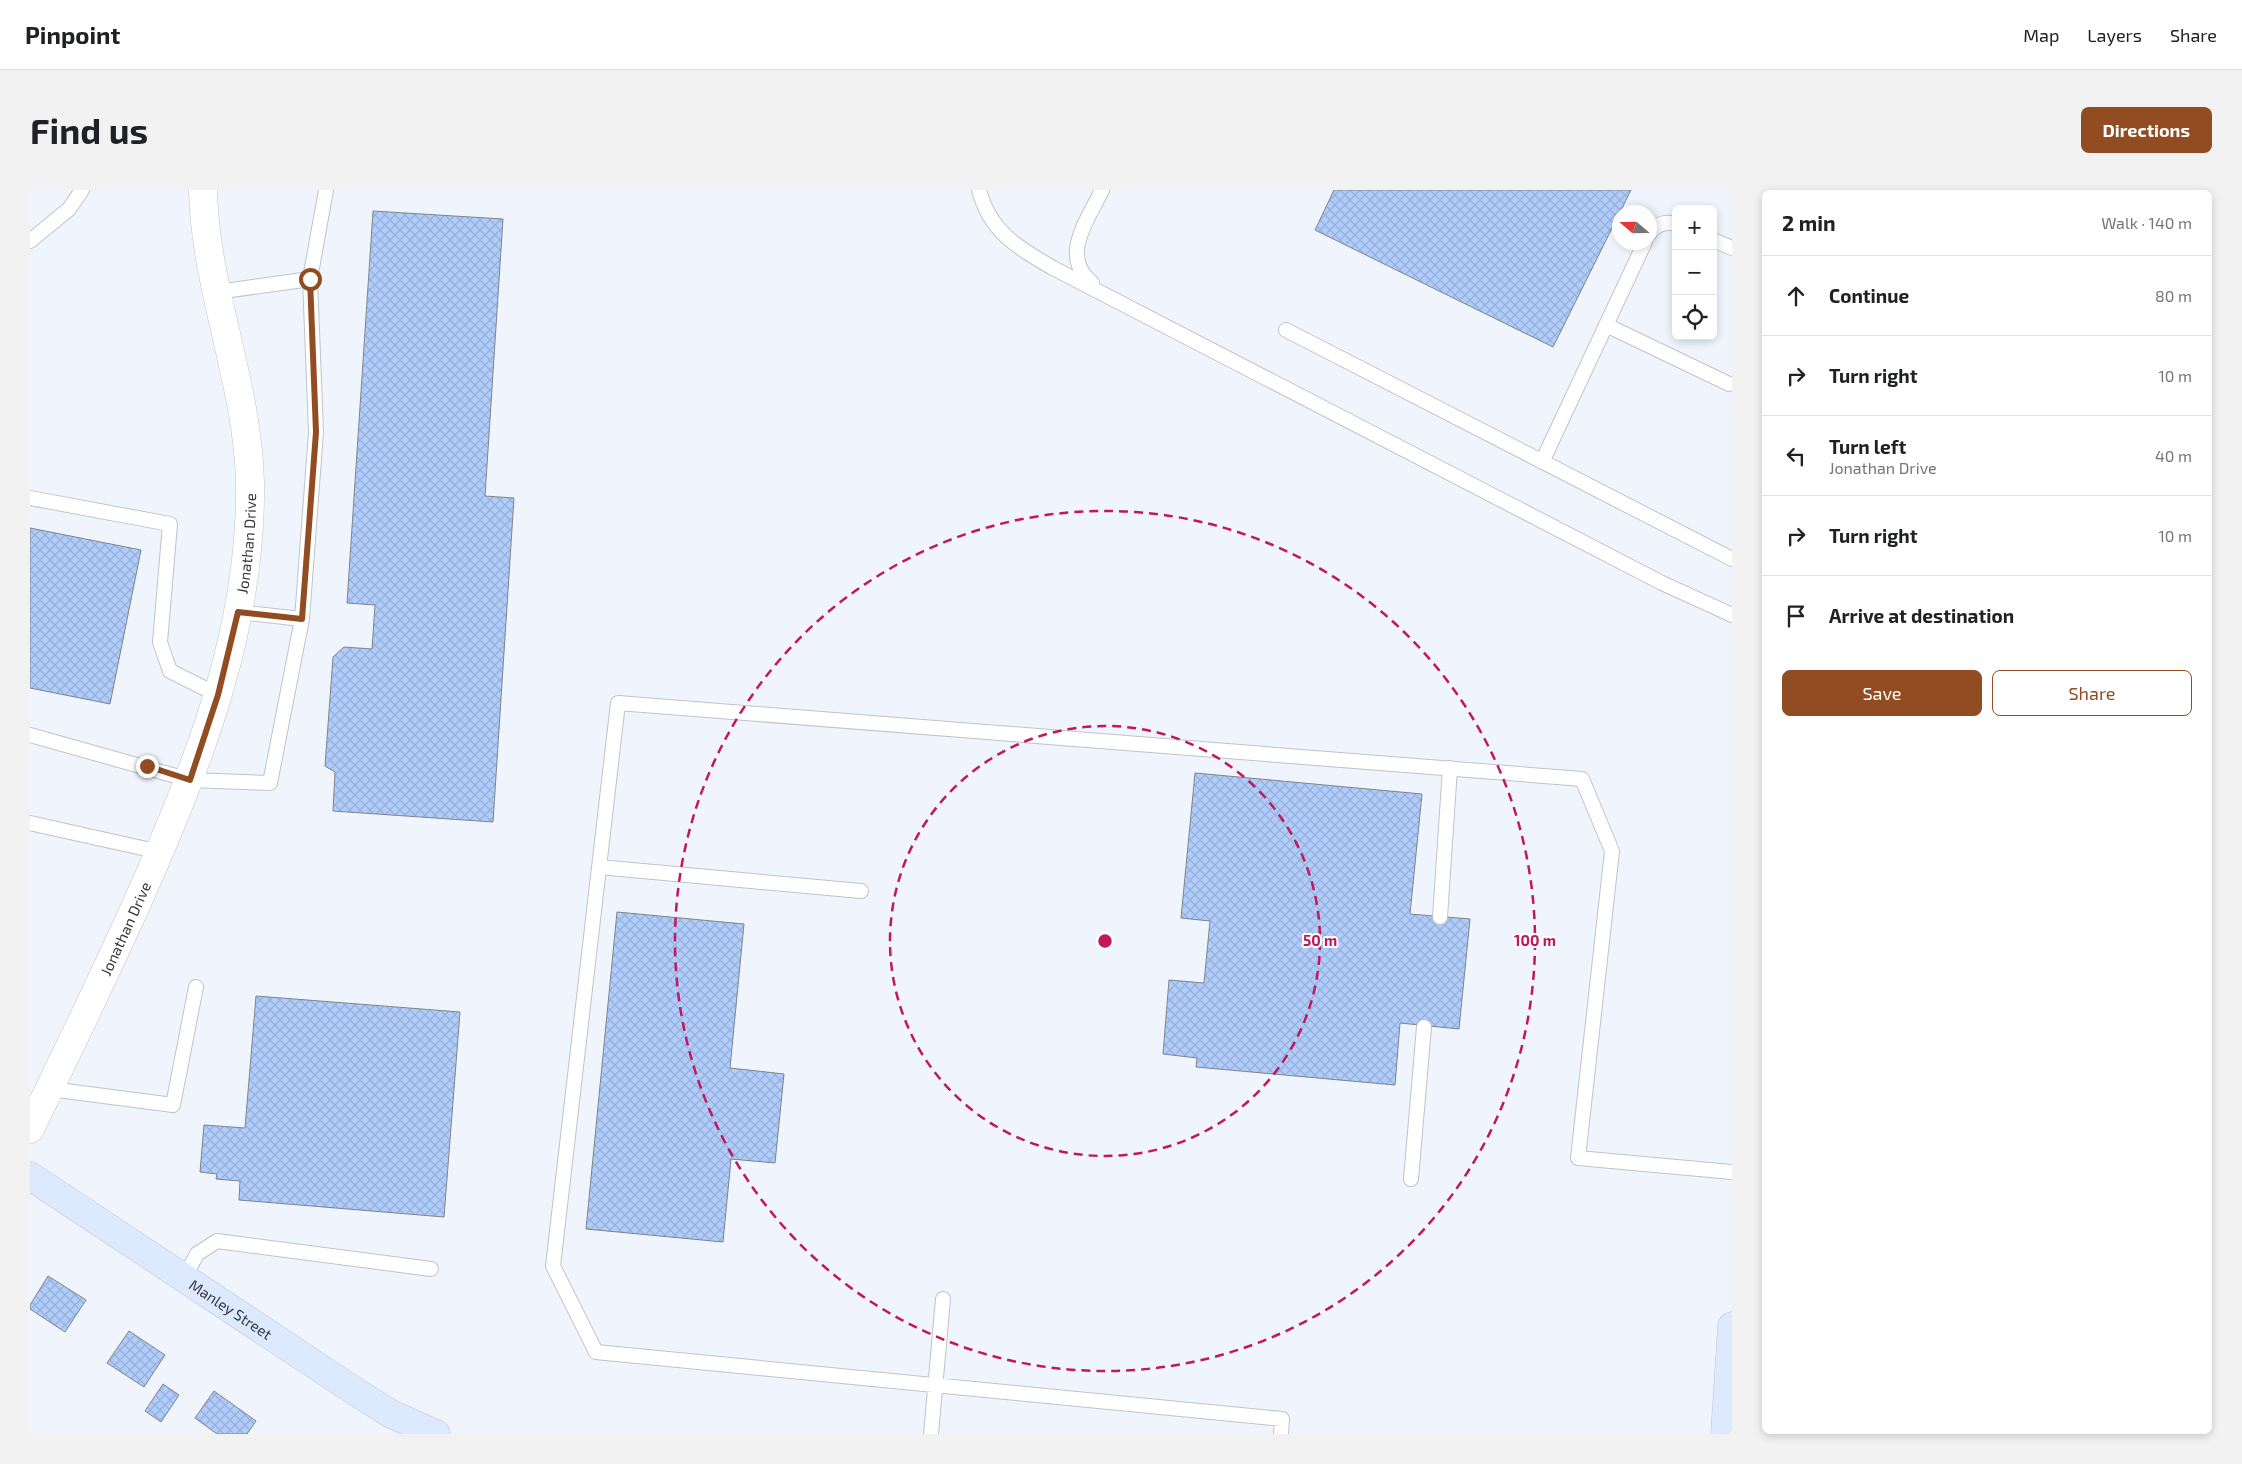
<!DOCTYPE html>
<html lang="en">
<head>
<meta charset="utf-8">
<style>
  body { margin:0; font-family:"Exo 2",sans-serif; background:#f2f2f2; color:#202124 }
  .controls { position:absolute; right:15px; top:15px; display:grid; overflow:hidden; border-radius:8px; box-shadow:0 2px 8px #0003 }
  .controls button { width:45px; height:45px; display:grid; place-items:center; padding:0; border:0; border-bottom:1px solid #e0e0e0; background:#fff; color:#202124; font:25px sans-serif }
  .compass { position:absolute; left:1582px; top:15px; width:45px; height:45px; border-radius:50%; background:#fff; box-shadow:0 2px 8px #0003; rotate:290deg }
  .stop { position:absolute; width:15px; height:15px; margin:-11px; border:4px solid #914c21; border-radius:50%; background:#fff }
  .stop.end { background:#914c21; border-color:#fff; box-shadow:0 1px 5px #0008 }
  .list { margin:0; padding:0; list-style:none }
  h2 { display:flex; justify-content:space-between; align-items:center; height:65px; margin:0; padding:0 20px; font-size:21px }
  h2 small { font-size:16px; font-weight:400; color:#757577 }
  .list li { display:grid; grid-template-columns:32px 1fr auto; gap:15px; align-items:center; box-sizing:border-box; height:80px; padding:0 20px; border-top:1px solid #e0e0e0 }
  .list b { display:block; font-size:19px; white-space:nowrap }
  .list p { margin:0; font-size:16px; white-space:nowrap; color:#757577 }
  .list em { font-size:16px; font-style:normal; color:#757577 }
  .actions { display:flex; gap:10px; padding:15px 20px }
  .actions a { flex:1; padding:11px 0; border:1px solid #914c21; border-radius:8px; text-align:center; font-size:18px; color:#914c21 }
  .actions .main { background:#914c21; color:#fff }
  .icon { flex:none; width:28px; height:28px; fill:none; stroke:currentColor; stroke-width:2; stroke-linecap:round; stroke-linejoin:round }
  .map { position:relative; flex:none; width:1702px; height:1244px; overflow:hidden; border-radius:8px }
  header { display:flex; align-items:center; gap:30px; box-sizing:border-box; height:70px; padding:0 25px; background:#fff; border-bottom:1px solid #e0e0e0 }
  header strong { font-size:24px }
  nav { display:flex; gap:28px; margin-inline-start:auto; font-size:18px }
  .intro { display:flex; align-items:center; justify-content:space-between; box-sizing:border-box; height:120px; padding:0 30px }
  h1 { margin:0; font-size:35px }
  .button { padding:12px 22px; border-radius:8px; background:#914c21; color:#fff; font-size:18px; font-weight:700 }
  main { display:flex; gap:30px; padding:0 30px }
  aside { flex:1; background:#fff; border-radius:8px; box-shadow:0 2px 8px #0003 }
  .map>svg:first-child { display:block }
  .building { fill:url(#building-cross-hatch); stroke:#7f838a }
  .lines { fill:none; stroke-linecap:round; stroke-linejoin:round }
  .lane-casing { stroke:#bfc4cb; stroke-width:16 }
  .street-casing { stroke:#bfc4cb; stroke-width:29 }
  .secondary-casing { stroke:#bfc4cb; stroke-width:29 }
  .lane { stroke:#fff; stroke-width:14 }
  .street { stroke:#fff; stroke-width:28 }
  .secondary { stroke:#dde9fe; stroke-width:28 }
  .route { stroke:#914c21; stroke-width:6 }
  .ring { fill:none; stroke:#c2185b; stroke-width:2.5; stroke-dasharray:9 6 }
  .labels { text-anchor:middle; dominant-baseline:central; stroke-width:4; stroke-linejoin:round; paint-order:stroke }
  .street-label { font-size:15px; fill:#37393c; stroke:#fff }
  .centre { fill:#c2185b; stroke:#fff; stroke-width:2.5 }
  .ring-label { font-size:15px; text-anchor:middle; font-weight:bold; fill:#c2185b; stroke:#fff; stroke-width:4; stroke-linejoin:round; paint-order:stroke }
</style>
</head>
<body>
<header>
<strong>Pinpoint</strong>
<nav><a>Map</a><a>Layers</a><a>Share</a></nav>
</header>
<div class="intro"><h1>Find us</h1><a class="button">Directions</a></div>
<main>
<div class="map">
<svg width="1702" height="1244" viewBox="0 0 1702 1244">
  <defs>
    <pattern id="building-cross-hatch" width="8" height="8" patternUnits="userSpaceOnUse" patternTransform="scale(1.25)"><rect width="8" height="8" fill="#afccfb"/><path d="M0 0l8 8M0 8l8-8" fill="none" stroke="#97b0d8"/></pattern>
  </defs>
  <rect width="100%" height="100%" fill="#f0f5fd"/>
  <path class="building" d="M1304 0H1601L1523 157 1285 40Z
    M343 21 473 29 455 306 484 308 463 632 303 621 305 582 295 576 303 467 314 457 342 459 345 415 317 413Z
    M0 338 111 360 80 514 0 498Z
    M1165 583 1392 604 1380 724 1440 729 1429 839 1370 833 1365 895 1166 877 1167 868 1133 864 1139 790 1174 793 1180 731 1151 728Z
    M587 722 714 734 700 878 754 884 745 973 701 969 693 1052 556 1039Z
    M226 806 430 822 414 1027 209 1010 210 991 186 989 187 984 170 982 174 935 215 938Z
    M18 1086 56 1110 35 1142 0 1119V1115Z
    M99 1141 135 1165 114 1197 77 1173Z
    M133 1194 149 1205 131 1232 115 1221Z
    M184 1201 226 1231 217 1244H187L165 1228Z"/>
  <g class="lines">
    <defs>
      <path id="lane" d="M949 0C960 42 987 57 1023 78L1632 393 1702 425
        M1620 43C1626 34 1635 31 1646 34
        M1683 50 1702 58
        M0 51 39 19 52 0
        M1062 93C1029 66 1058 30 1072 0
        M187 102 280 89 296 0
        M1576 135 1699 194
        M1256 140 1702 369
        M1512 272 1615 52
        M0 308 140 334 130 452 140 481 188 505
        M208 422 272 429
        M0 545 160 590 240 593 272 429 286 242 280 89
        M0 633 130 662
        M569 677 831 701
        M1410 727 1420 578
        M20 899 143 915 166 797
        M1381 989 1394 837
        M154 1088 167 1064 187 1051 401 1079
        M901 1244 913 1109
        M1251 1244 1252 1229 566 1162 523 1076 588 513 1552 589 1582 661 1548 968 1702 982"/>
      <g id="street">
        <path id="s1" d="M0 939C40 856 81 773 118 688 173 563 222 432 220 293 218 193 175 99 173 0"/>
      </g>
      <g id="secondary">
        <path id="s2" d="M0 986 323 1200 361 1224 406 1244"/>
        <path d="M1695 1244 1702 1136"/>
      </g>
    </defs>
    <use href="#lane" class="lane-casing"/>
    <use href="#street" class="street-casing"/>
    <use href="#secondary" class="secondary-casing"/>
    <use href="#lane" class="lane"/>
    <use href="#street" class="street"/>
    <use href="#secondary" class="secondary"/>
  </g>
  <g class="lines">
    <path class="route" d="M117 576 160 590 188 505 208 422 272 429 286 242 280 89"/>
  </g>
  <g class="ring">
    <circle cx="1075" cy="751" r="215"/>
    <circle cx="1075" cy="751" r="430"/>
  </g>
  <g class="labels">
    <g class="street-label">
      <text stroke="none"><textPath href="#s1" startOffset="628">Jonathan Drive</textPath></text>
      <text stroke="none"><textPath href="#s1" startOffset="222">Jonathan Drive</textPath></text>
      <text stroke="none"><textPath href="#s2" startOffset="241">Manley Street</textPath></text>
    </g>
  </g>
  <circle cx="1075" cy="751" r="8" class="centre"/>
  <g class="ring-label">
    <text x="1290" y="756">50 m</text>
    <text x="1505" y="756">100 m</text>
  </g>
</svg>
<div class="controls">
<button>+</button>
<button>−</button>
<button><svg class="icon" aria-label="locate" viewBox="0 0 24 24"><circle cx="12" cy="12" r="6"/><path d="M12 2v4M12 18v4M2 12h4M18 12h4"/></svg></button>
</div>
<svg class="compass" viewBox="-18 -18 36 36"><path d="M0-13l5 13h-10z" fill="#e53935"/><path d="M0 13l5-13h-10z" fill="#757577"/></svg>
<div class="stop" style="left:280px;top:89px"></div>
<div class="stop end" style="left:117px;top:576px"></div>
</div>
<aside>
<h2>2 min<small>Walk · 140 m</small></h2>
<ul class="list">
<li><svg class="icon" aria-label="ahead" viewBox="0 0 24 24"><path d="M12 20V5M6 11l6-6 6 6"/></svg><div><b>Continue</b></div><em>80 m</em></li>
<li><svg class="icon" aria-label="right" viewBox="0 0 24 24"><path d="M7 20v-9h11M14 6l5 5-5 5"/></svg><div><b>Turn right</b></div><em>10 m</em></li>
<li><svg class="icon" aria-label="left" viewBox="0 0 24 24"><path d="M17 20v-9H6M10 6l-5 5 5 5"/></svg><div><b>Turn left</b><p>Jonathan Drive</p></div><em>40 m</em></li>
<li><svg class="icon" aria-label="right" viewBox="0 0 24 24"><path d="M7 20v-9h11M14 6l5 5-5 5"/></svg><div><b>Turn right</b></div><em>10 m</em></li>
<li><svg class="icon" aria-label="arrive" viewBox="0 0 24 24"><path d="M6 21V4h12l-3 4 3 4H6"/></svg><div><b>Arrive at destination</b></div></li>
</ul>
<div class="actions"><a class="main">Save</a><a>Share</a></div>
</aside>
</main>
</body>
</html>
